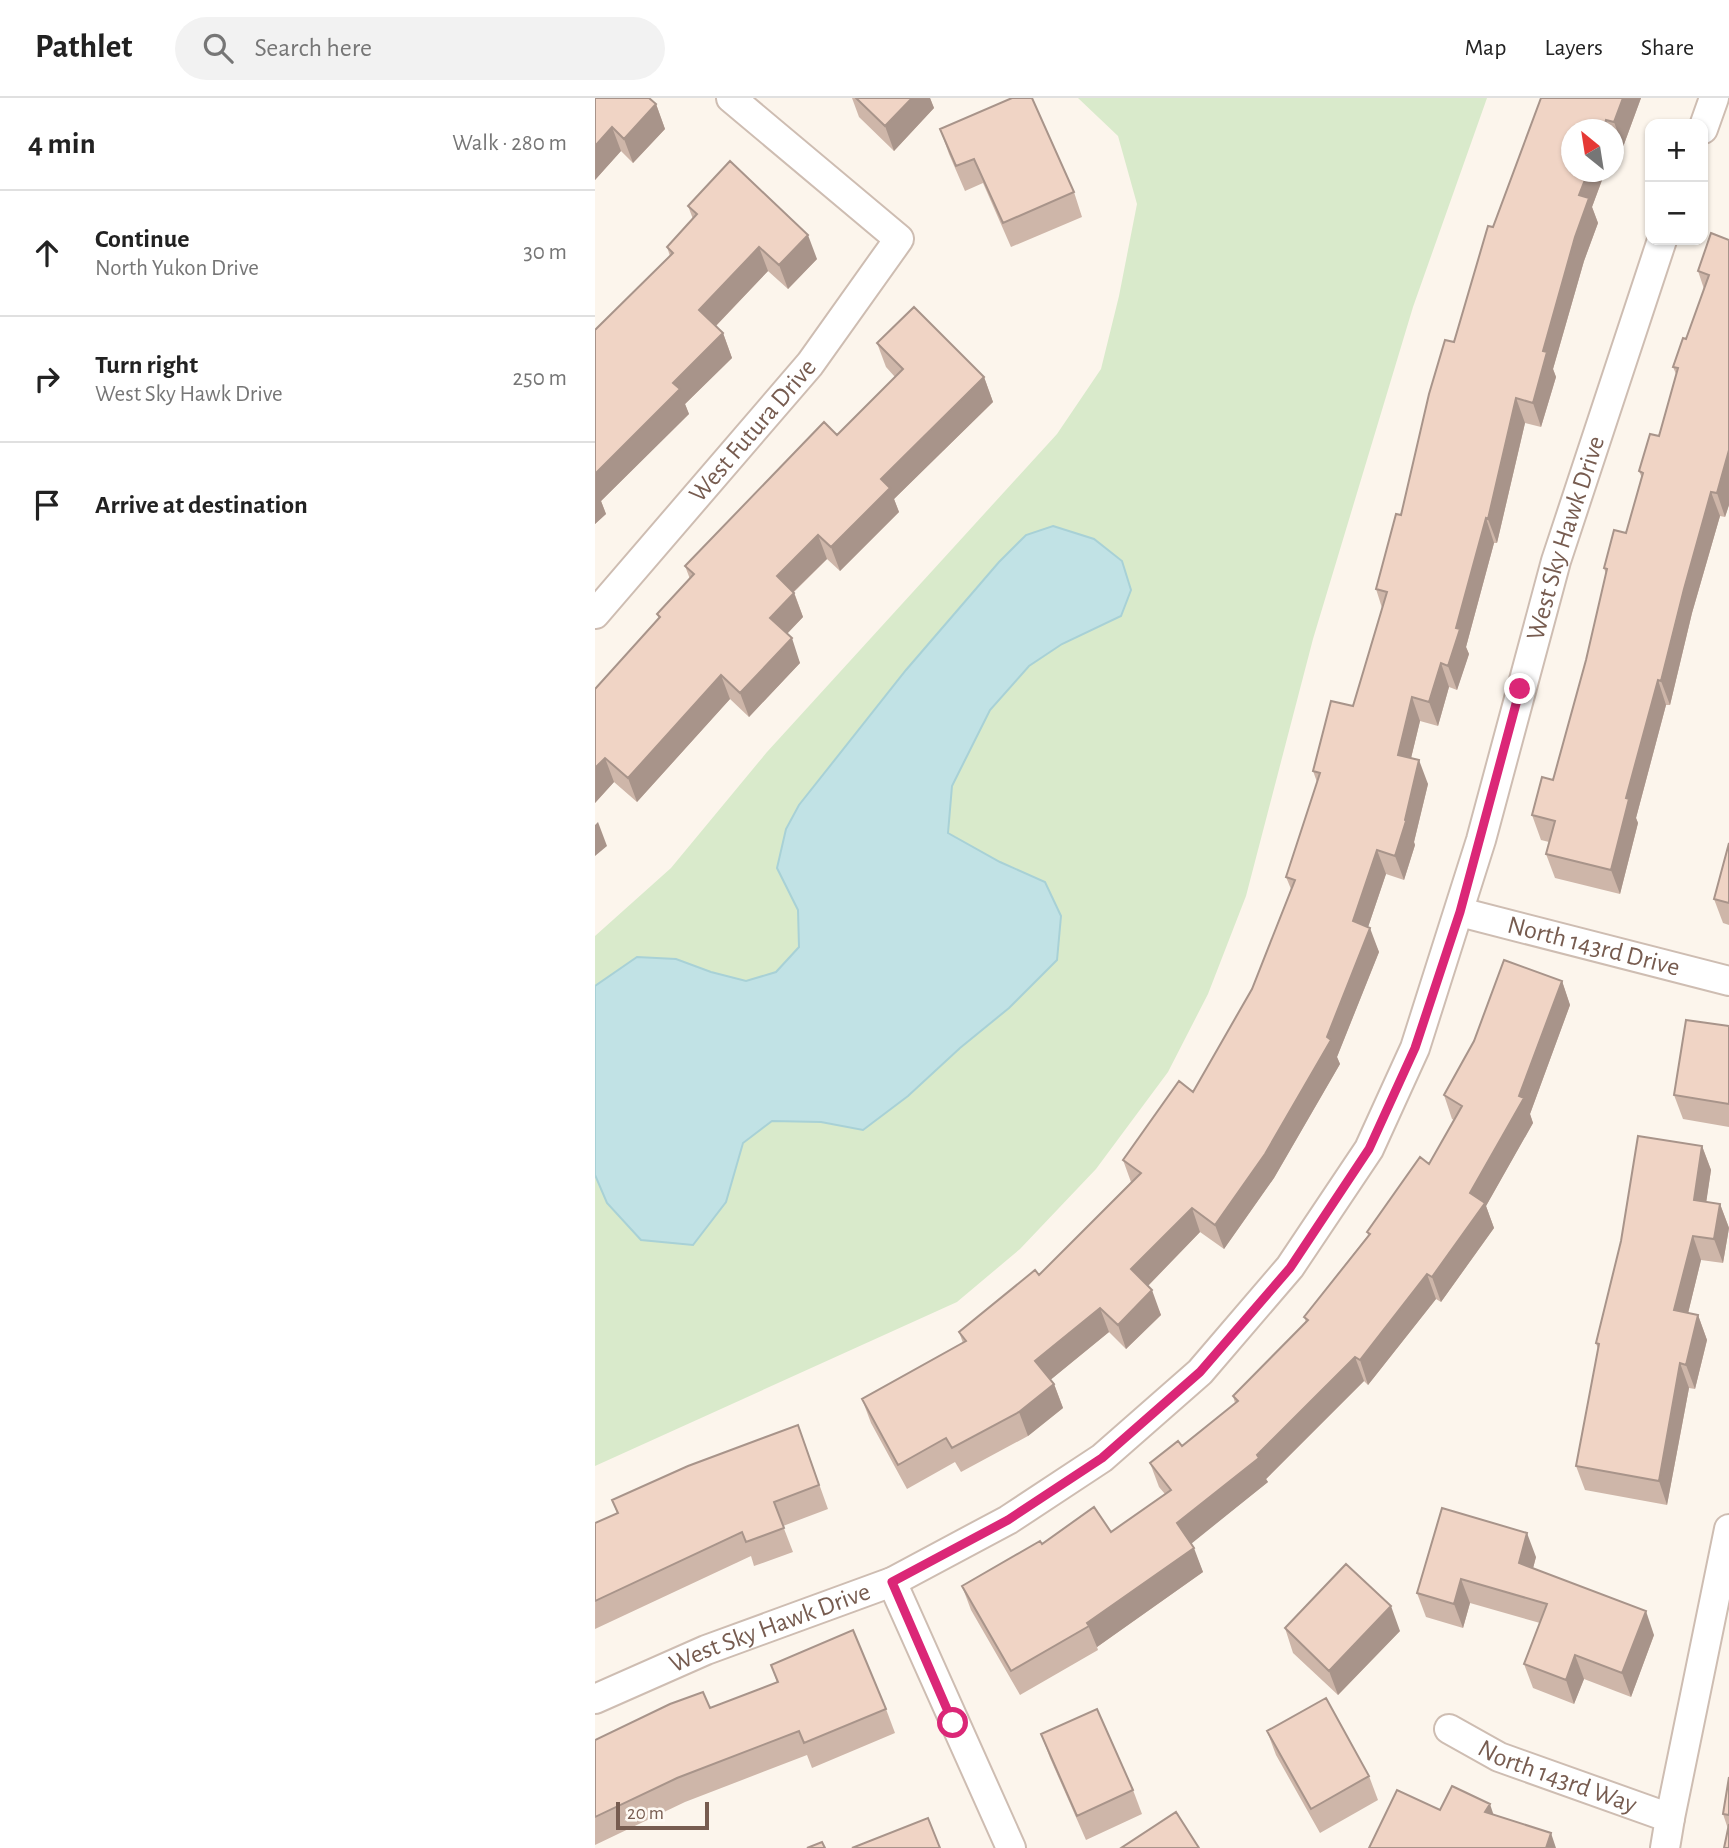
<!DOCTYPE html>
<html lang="en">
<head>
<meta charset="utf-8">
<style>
  body { margin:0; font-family:"Alegreya Sans",sans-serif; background:#f2f2f2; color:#222 }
  .controls { position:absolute; right:21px; top:21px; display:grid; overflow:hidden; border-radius:14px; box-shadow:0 2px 5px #0004 }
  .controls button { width:63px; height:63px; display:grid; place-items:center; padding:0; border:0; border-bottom:2px solid #e0e0e0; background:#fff; color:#222; font:35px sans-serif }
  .compass { position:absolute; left:966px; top:21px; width:63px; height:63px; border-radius:50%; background:#fff; box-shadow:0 2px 5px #0004; rotate:330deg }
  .scale { position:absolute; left:21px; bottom:18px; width:93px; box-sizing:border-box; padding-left:7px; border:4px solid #775c50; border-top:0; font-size:19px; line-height:24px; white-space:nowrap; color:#775c50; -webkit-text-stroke:5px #fef9f3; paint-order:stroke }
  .stop { position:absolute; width:21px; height:21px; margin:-16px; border:5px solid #db2777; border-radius:50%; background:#fff }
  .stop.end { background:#db2777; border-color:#fff; box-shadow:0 2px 7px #0008 }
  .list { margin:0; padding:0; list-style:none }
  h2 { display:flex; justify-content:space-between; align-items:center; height:91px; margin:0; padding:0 28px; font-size:30px }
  h2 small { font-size:23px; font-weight:400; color:#767676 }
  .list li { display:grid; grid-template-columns:46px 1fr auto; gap:21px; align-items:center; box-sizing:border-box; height:126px; padding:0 28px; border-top:2px solid #e0e0e0 }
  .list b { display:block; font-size:26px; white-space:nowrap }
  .list p { margin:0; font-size:23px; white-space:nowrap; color:#767676 }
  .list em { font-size:23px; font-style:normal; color:#767676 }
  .icon { flex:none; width:38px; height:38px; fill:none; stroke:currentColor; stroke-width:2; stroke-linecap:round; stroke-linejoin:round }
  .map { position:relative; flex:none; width:1134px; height:1750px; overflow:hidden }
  header { display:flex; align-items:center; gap:42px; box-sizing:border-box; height:98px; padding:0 35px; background:#fff; border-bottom:2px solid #e0e0e0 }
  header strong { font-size:33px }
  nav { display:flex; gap:38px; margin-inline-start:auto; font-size:24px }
  .search { width:490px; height:63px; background:#f2f2f2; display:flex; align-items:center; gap:18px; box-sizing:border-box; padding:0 24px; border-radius:38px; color:#767676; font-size:26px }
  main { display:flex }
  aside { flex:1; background:#fff }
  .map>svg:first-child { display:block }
  .green { fill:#d9eacb }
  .water { fill:#c1e2e5; stroke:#a8d1d6; stroke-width:2 }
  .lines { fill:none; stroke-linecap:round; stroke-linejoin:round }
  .minor-casing { stroke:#cebdb2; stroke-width:32 }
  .minor { stroke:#fff; stroke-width:28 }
  .wall { fill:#ceb6a9 }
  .shaded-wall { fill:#a8948a }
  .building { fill:#f0d4c5; stroke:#a8948a; stroke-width:2 }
  .route { stroke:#db2777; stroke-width:9 }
  .labels { text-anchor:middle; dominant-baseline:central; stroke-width:5; stroke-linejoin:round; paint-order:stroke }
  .street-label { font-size:26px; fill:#775c50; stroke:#fef9f3 }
</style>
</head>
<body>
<header>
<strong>Pathlet</strong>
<div class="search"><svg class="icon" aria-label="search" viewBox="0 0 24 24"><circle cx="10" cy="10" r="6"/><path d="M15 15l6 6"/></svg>Search here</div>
<nav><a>Map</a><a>Layers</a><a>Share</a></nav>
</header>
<main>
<aside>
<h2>4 min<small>Walk · 280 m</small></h2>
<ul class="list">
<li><svg class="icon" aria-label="ahead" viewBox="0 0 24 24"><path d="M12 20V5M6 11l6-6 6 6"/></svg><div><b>Continue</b><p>North Yukon Drive</p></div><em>30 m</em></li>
<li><svg class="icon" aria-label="right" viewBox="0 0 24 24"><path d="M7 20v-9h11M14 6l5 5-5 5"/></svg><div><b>Turn right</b><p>West Sky Hawk Drive</p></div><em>250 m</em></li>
<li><svg class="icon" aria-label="arrive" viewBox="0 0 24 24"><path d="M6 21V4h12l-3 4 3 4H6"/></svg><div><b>Arrive at destination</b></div></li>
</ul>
</aside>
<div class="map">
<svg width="1134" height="1750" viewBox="0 0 1134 1750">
  <rect width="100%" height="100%" fill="#fcf5ec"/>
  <path class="green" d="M483 0H892L818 209 718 541 651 798 613 896 573 974 501 1071 425 1151 362 1204 0 1368V838L76 770 172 654 462 336 506 271 524 198 542 106 523 38Z"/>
  <path class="water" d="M458 428 499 441 527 463 536 492 526 518 467 546 434 568 395 612 357 688 353 735 405 764 450 784 466 818 462 862 414 910 365 950 313 998 268 1032 226 1024 177 1023 148 1045 131 1104 98 1147 46 1142 12 1105 0 1077V888L42 859 81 861 116 874 151 883 181 874 204 849 203 812 182 770 191 731 204 707 311 572 404 464 431 437Z"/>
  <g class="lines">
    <defs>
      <g id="minor">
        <path d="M1108 31 1119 0"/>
        <path id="s1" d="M0 516 215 266 304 141 136 0"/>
        <path id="s2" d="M865 814 1134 883"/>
        <path d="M297 1484 416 1750"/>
        <path id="s3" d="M0 1601 111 1552 297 1484 413 1422 507 1360 605 1274 695 1169 774 1051 820 950 886 742 961 463 1067 142"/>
        <path id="s4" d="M854 1631 904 1659 1075 1720"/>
        <path d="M1070 1750 1075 1720 1134 1431"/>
      </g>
    </defs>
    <use href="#minor" class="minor-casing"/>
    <use href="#minor" class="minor"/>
  </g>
  <path class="wall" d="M0 0 61 6 70 31 38 65 26 53 0 82Z
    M257 0H335L339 10 299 53 264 19Z
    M946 0H1046L1028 49 1020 46 1018 51V32H976V74H1010L997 109 1003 125 989 163 958 271 961 279 946 329 930 325 902 445H899L871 549 874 556 862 592 854 589 843 628 825 623 816 660 833 686 819 744 820 747 809 782 791 776 773 829 784 854 742 959 745 966 679 1080 629 1151 605 1134 553 1188 566 1217 531 1251 514 1234 455 1282 459 1286 468 1310 433 1338 366 1374 360 1364 312 1391 276 1325 267 1301 368 1245 364 1234 444 1177 536 1084 528 1062 598 994 657 891 696 791 691 779 722 684 718 673 758 608 787 510 781 491 806 417 859 244 898 129Z
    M345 31 479 94 487 119 416 149 388 85 370 93 354 56Z
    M93 108 222 161 193 191 173 173 121 228 128 235 137 260 90 306 94 316 6 403 11 416 0 426V232L75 158 72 149 98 121Z
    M1134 142V407L1130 419 1125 418 1097 515 1075 607H1071L1041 720 1043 725 1025 796 960 780 951 756 954 744 946 742 937 717 958 682 991 562 1011 476 1009 470 1031 435 1047 380 1044 373 1064 338 1081 276 1078 269 1091 241 1109 191 1103 173Z
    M282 245 389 279 398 304 299 401 304 414 245 473 232 461 199 494 208 519 192 536 205 565 154 619 135 601 42 704 19 684 0 705V591L64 521 62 516 95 481 90 468 242 337 300 279 291 269Z
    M1134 745V827L1128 825 1119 801Z
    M967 883 975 907 935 1016 938 1025 891 1108 899 1130 846 1204 841 1201 773 1287 769 1283 671 1381 673 1384 596 1445 608 1474 502 1549 503 1552 425 1597 376 1512 367 1488 447 1446 516 1434 570 1396 564 1389 555 1365 587 1348 640 1305 638 1298 711 1224 709 1219 773 1137 772 1134 834 1066 859 1022 857 1021 849 997Z
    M1134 928V1029L1088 1021 1079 997Z
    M1107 1048 1116 1072 1111 1104 1125 1106 1134 1130 1128 1165 1106 1162 1093 1215 1103 1217 1112 1242 1100 1291 1094 1290 1072 1407 990 1392 981 1368 1003 1251 1001 1245Z
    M203 1327 233 1411 188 1428 198 1454 159 1468 156 1458 0 1531V1425L22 1415 17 1402Z
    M847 1410 941 1459 938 1470 1059 1537 1036 1599 989 1581 979 1606 938 1590 929 1566 945 1525 875 1505 868 1530 831 1519 822 1495Z
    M690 1530 805 1533 743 1597 698 1555Z
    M176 1567 291 1611 300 1635 217 1670 212 1657 90 1704 0 1747V1642L115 1610 182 1584Z
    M672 1633 774 1678 783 1702 725 1735 681 1657Z
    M446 1636 538 1692 547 1716 491 1742 455 1660Z
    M1134 1679V1750L1133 1731 1128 1716Z"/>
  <path class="shaded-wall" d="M317 0H335L339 10 299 53 290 28Z
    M1028 0H1046L1028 49 1019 24Z
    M61 6 70 31 38 65 29 41Z
    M1011 22 1015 32H1008Z
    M17 29 26 53 0 82V48Z
    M993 74H1010L997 109 1003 125 989 163 958 271 961 279 946 329 938 305 948 253 984 97Z
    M213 137 222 161 193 191 184 167Z
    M164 149 173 173 113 236 104 212Z
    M128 235 137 260 90 306 94 316 6 403 11 416 0 426V376L78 285Z
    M389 279 398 304 299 401 304 414 245 473 236 449 286 381Z
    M921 300 930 325 902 445 893 421Z
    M1134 352V407L1130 419 1122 395Z
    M1116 394 1125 418 1097 515 1075 607 1066 583 1089 491Z
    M891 420 899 445 871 549 874 556 862 592 853 568 861 530Z
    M223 437 232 461 190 502 182 478Z
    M199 495 208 519 184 544 175 520Z
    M197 540 205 565 154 619 145 595Z
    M846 565 854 589 843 628 834 604Z
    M126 577 135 601 42 704 33 680Z
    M1063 582 1071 607 1041 720 1043 725 1025 796 1016 772 1031 700Z
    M817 599 825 623 811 681 803 657Z
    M10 660 19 684 0 705V670Z
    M824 662 833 686 819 744 820 747 809 782 800 758Z
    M3 724 12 748 0 758V727Z
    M782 752 791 776 767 847 758 823Z
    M775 830 784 854 742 959 745 966 679 1080 629 1151 620 1127 732 939Z
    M967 883 975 907 935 1016 938 1025 891 1108 899 1130 846 1204 837 1179 875 1095 924 998Z
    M1107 1048 1116 1072 1108 1126 1099 1102Z
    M1125 1106 1134 1130 1128 1165 1119 1141Z
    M597 1110 605 1134 545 1196 536 1171Z
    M1098 1138 1106 1162 1088 1236 1079 1212Z
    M832 1176 841 1201 773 1287 765 1262Z
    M557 1192 566 1217 531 1251 523 1227Z
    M505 1210 514 1234 448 1288 440 1263Z
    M1103 1217 1112 1242 1100 1291 1091 1267Z
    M760 1259 769 1283 671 1381 673 1384 591 1450 582 1425 662 1357Z
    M1085 1265 1094 1290 1072 1407 1064 1383Z
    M459 1286 468 1310 433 1338 424 1314Z
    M932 1435 941 1459 933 1489 924 1465Z
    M599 1450 608 1474 502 1549 492 1525Z
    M866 1481 875 1505 868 1530 859 1506Z
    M796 1508 805 1533 743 1597 734 1573Z
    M1051 1513 1059 1537 1036 1599 1027 1575Z
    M980 1557 989 1581 979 1606 971 1582Z
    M895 1706 903 1730 890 1714Z
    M956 1735 961 1750H951Z"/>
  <path class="building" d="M0 0H54L61 6 29 41 17 29 0 48Z
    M261 0H317L290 28Z
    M417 0H437L479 94 408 125 379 61 361 68 345 31Z
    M946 0H1028L1019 24 1011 22 1008 32H976V74H993L984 97 994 100 980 139 948 253 952 254 938 305 921 300 893 421 891 420 861 530 865 531 853 568 846 565 834 604 817 599 803 657 824 662 810 722 811 723 800 758 782 752 758 823 775 830 732 939 736 942 670 1056 620 1127 597 1110 536 1171 557 1192 523 1227 505 1210 440 1263 459 1286 424 1314 357 1350 351 1340 303 1367 267 1301 371 1243 364 1234 440 1172 444 1177 546 1075 528 1062 584 983 598 994 657 891 700 782 691 779 725 675 718 673 736 603 758 608 792 494 781 491 801 416 806 417 834 296 850 242 859 244 893 128 898 129Z
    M135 63 213 137 184 167 164 149 104 212 128 235 78 285 85 291 0 376V232L78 155 72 149 102 116 93 108Z
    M1116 135 1134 142V352L1122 395 1116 394 1089 491 1066 583 1063 582 1031 700 1034 701 1016 772 951 756 960 723 937 717 947 679 958 682 991 562 1012 471 1009 470 1019 432 1031 435 1048 375 1044 373 1055 336 1064 338 1083 270 1078 269 1088 240 1091 241 1114 177 1103 173Z
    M319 209 389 279 286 381 295 390 236 449 223 437 182 478 199 495 175 520 197 540 145 595 126 577 33 680 10 660 0 670V591L65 519 62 516 99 476 90 468 229 324 242 337 308 271 282 245Z
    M1134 745V805L1119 801Z
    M909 862 967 883 924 998 929 1000 875 1095 890 1105 837 1179 832 1176 765 1262 760 1259 662 1357 664 1360 582 1425 599 1450 492 1525 494 1528 416 1573 367 1488 445 1443 447 1446 499 1409 516 1434 576 1392 555 1365 583 1343 587 1348 643 1303 638 1298 713 1222 709 1219 775 1136 772 1134 825 1059 834 1066 867 1008 849 997 879 943Z
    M1091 922 1134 928V1006L1079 997Z
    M1043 1038 1107 1048 1099 1102 1125 1106 1119 1141 1098 1138 1079 1212 1103 1217 1091 1267 1085 1265 1064 1383 981 1368 1004 1246 1001 1245 1026 1143Z
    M203 1327 224 1387 179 1404 189 1430 151 1444 147 1434 0 1503V1425L23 1415 17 1402 93 1368Z
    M847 1410 932 1435 924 1465 1051 1513 1027 1575 980 1557 971 1582 929 1566 952 1506 866 1481 859 1506 822 1495Z
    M751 1466 796 1508 734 1573 690 1530Z
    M258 1532 291 1611 209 1645 204 1633 82 1680 0 1719V1642L75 1606 108 1594 115 1610 183 1584 176 1567Z
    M731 1600 774 1678 716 1711 672 1633Z
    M502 1611 538 1692 482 1718 446 1636Z
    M1134 1679V1717L1128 1716Z
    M857 1688 895 1706 890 1714 956 1735 951 1750H774L802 1692 845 1712Z
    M581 1714 604 1750H526Z
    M333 1720 345 1750H257Z
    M1134 1726V1750H1129Z
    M227 1744 230 1750H212Z"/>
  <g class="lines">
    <path class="route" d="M358 1625 297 1484 413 1422 507 1360 605 1274 695 1170 774 1051 820 950 865 814 925 591"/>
  </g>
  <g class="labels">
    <g class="street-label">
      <text stroke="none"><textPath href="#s1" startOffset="242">West Futura Drive</textPath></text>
      <text stroke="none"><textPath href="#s3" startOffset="1617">West Sky Hawk Drive</textPath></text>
      <text stroke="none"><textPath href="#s2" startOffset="138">North 143rd Drive</textPath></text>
      <text stroke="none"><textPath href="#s3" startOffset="189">West Sky Hawk Drive</textPath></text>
      <text stroke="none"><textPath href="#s4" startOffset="119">North 143rd Way</textPath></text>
    </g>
  </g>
</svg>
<div class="controls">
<button>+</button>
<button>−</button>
</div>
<svg class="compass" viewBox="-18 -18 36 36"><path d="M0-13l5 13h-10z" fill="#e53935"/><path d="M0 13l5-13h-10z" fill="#767676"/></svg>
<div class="scale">20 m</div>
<div class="stop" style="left:358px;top:1625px"></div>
<div class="stop end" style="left:925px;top:591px"></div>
</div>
</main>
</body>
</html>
